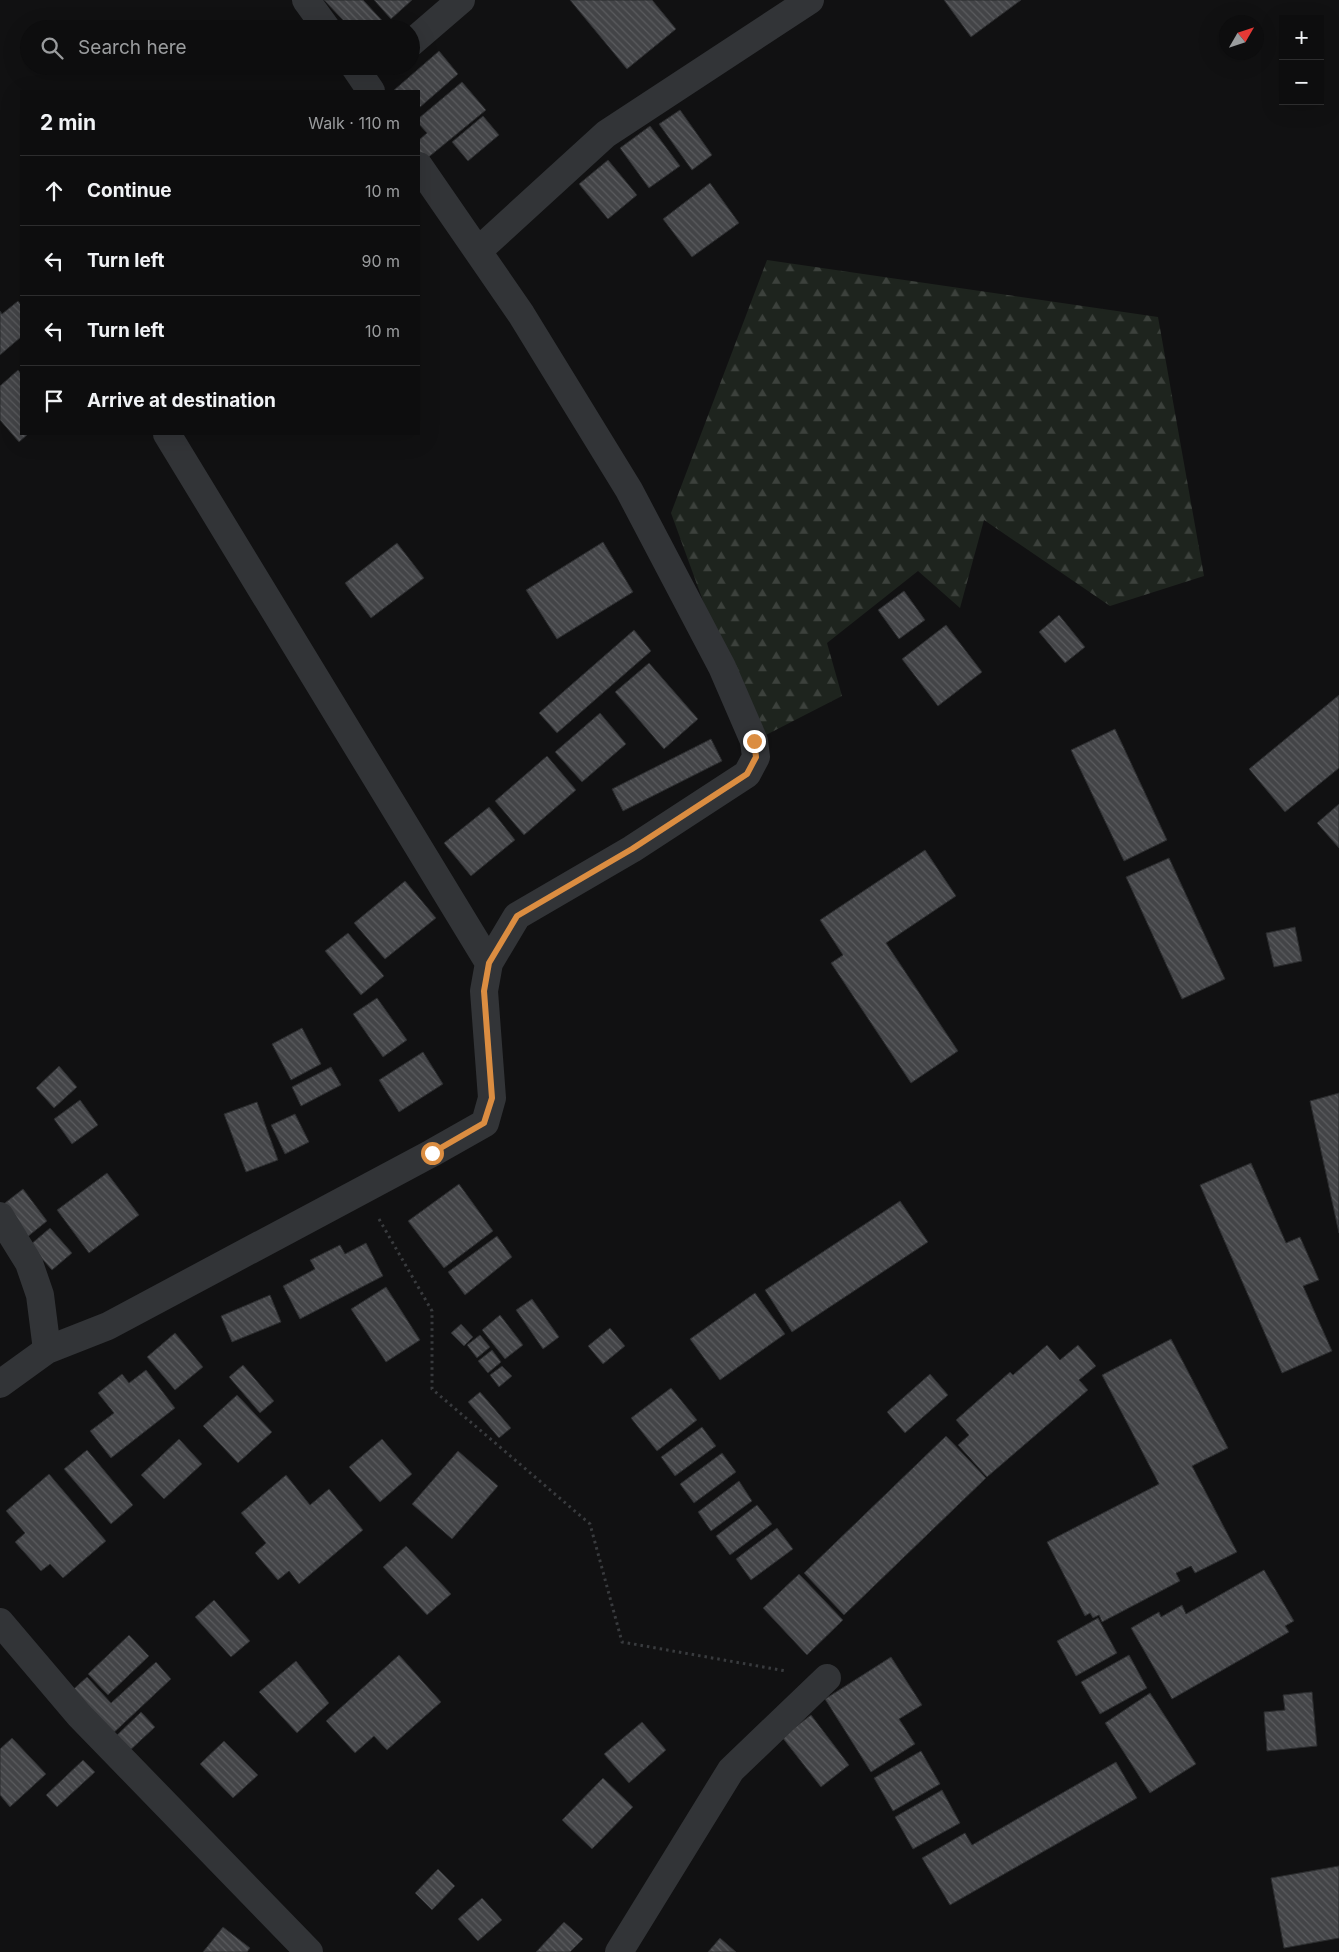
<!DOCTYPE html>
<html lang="en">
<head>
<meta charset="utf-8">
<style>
  body { margin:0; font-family:Inter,sans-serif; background:#1b1b1c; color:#f1f3f6 }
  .controls { position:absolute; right:15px; top:15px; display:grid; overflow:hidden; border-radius:0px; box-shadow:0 5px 20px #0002 }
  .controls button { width:45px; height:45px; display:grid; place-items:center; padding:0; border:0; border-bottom:1px solid #2d2d2e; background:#0d0d0e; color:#f1f3f6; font:25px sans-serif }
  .compass { position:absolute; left:1219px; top:15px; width:45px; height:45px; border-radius:50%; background:#0d0d0e; box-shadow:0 5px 20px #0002; rotate:51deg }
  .stop { position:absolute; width:15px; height:15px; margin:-11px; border:4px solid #db8d41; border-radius:50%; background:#fff }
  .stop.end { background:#db8d41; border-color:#fff; box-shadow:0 1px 5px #0008 }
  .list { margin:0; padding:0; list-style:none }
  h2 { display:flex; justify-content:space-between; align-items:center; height:65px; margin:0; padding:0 20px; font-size:21px }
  h2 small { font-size:16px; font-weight:400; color:#9a9c9e }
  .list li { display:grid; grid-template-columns:32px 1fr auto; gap:15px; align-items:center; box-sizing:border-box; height:70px; padding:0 20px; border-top:1px solid #2d2d2e }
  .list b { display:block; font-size:19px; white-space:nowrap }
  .list em { font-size:16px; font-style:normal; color:#9a9c9e }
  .icon { flex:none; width:28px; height:28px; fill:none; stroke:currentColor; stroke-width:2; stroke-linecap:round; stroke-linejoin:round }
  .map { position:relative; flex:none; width:1339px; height:1952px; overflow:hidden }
  .search { position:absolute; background:#0d0d0e; box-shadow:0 5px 20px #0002; left:20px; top:20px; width:400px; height:55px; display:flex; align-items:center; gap:12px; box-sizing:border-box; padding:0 18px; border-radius:28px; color:#9a9c9e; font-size:19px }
  .panel { position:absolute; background:#0d0d0e; box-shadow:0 5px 20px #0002; left:20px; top:90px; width:400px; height:345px; border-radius:0px }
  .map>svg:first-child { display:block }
  .forest { fill:url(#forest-firs) }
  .building { fill:url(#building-back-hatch); stroke:#2b2c2e }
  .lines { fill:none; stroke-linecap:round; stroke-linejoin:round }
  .path { stroke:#393b3e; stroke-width:3; stroke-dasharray:2.5 4; stroke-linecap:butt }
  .street { stroke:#323437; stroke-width:28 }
  .route { stroke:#db8d41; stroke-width:6 }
</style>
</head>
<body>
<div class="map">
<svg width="1339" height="1952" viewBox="0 0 1339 1952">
  <defs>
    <pattern id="forest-firs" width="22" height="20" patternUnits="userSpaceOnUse" patternTransform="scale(1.25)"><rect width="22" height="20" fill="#1e241e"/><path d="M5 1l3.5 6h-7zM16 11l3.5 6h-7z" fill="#3c413c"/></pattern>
    <pattern id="building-back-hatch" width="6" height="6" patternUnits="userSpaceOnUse" patternTransform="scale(1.25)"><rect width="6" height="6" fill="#434447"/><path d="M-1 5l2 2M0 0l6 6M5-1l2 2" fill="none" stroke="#5b5c5f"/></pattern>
  </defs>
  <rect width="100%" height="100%" fill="#111112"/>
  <path class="forest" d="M767 260 1158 317 1204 576 1110 606 984 520 960 608 918 571 827 643 842 696 754 741 671 513Z"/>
  <path class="building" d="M324 0H363L390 29H338L336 27 343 20Z
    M374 0H412L391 19Z
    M570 0H652L676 29 627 69Z
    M944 0H1021L971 37Z
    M439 51 458 74 419 108V91H393Z
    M462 82 486 110 425 160 419 153V140L427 133 419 124V118Z
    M680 110 712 155 692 170 659 124Z
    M483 116 499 135 468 161 452 142Z
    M650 126 680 166 649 188 620 148Z
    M608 160 637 195 608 219 579 184Z
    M710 183 739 223 692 257 663 219Z
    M18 301 21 305V337L0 355V311L2 314Z
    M18 370 21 374V434H28L19 442 0 420V386Z
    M603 542 633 592 557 639 526 590Z
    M397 543 424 578 371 618 345 583Z
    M904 591 925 620 899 639 878 610Z
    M1059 615 1085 647 1065 663 1039 632Z
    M946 625 982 672 938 706 902 659Z
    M634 630 651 651 557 733 539 713Z
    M649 663 698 719 664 749 615 692Z
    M1339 695V768L1285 812 1249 769Z
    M600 713 626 744 582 782 555 752Z
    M1115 729 1167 840 1124 861 1071 750Z
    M711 739 722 761 623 811 612 789Z
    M547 756 576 790 524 835 495 801Z
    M1339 804V848L1317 823Z
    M489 807 515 840 471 876 444 843Z
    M925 850 956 896 886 943 958 1051 911 1083 831 963 843 955 820 920Z
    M1169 858 1225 979 1182 999 1126 877Z
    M405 881 436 918 385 959 354 923Z
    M1295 927 1302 961 1274 967 1266 933Z
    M348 933 384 976 361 995 325 951Z
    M377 998 407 1040 383 1057 353 1014Z
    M302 1028 321 1064 291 1080 272 1044Z
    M423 1052 443 1084 399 1112 379 1080Z
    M59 1066 77 1087 54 1108 36 1088Z
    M331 1067 341 1085 301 1106 292 1087Z
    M1339 1093V1233L1310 1101Z
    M80 1100 98 1125 72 1144 54 1119Z
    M257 1102 278 1160 246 1172 224 1114Z
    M295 1114 309 1142 285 1154 271 1125Z
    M1251 1163 1286 1243 1300 1237 1319 1280 1303 1286 1332 1351 1282 1373 1200 1185Z
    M107 1173 139 1215 89 1253 57 1210Z
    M459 1184 493 1231 444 1268 408 1221Z
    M23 1189 47 1221 26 1238 1 1206Z
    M900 1201 928 1242 792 1332 765 1290Z
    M50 1228 72 1253 52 1270 30 1245Z
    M497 1236 512 1257 465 1295 448 1272Z
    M366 1243 383 1276 300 1319 283 1286 315 1269 310 1260 340 1245 345 1254Z
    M386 1287 420 1340 386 1362 351 1309Z
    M755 1293 785 1334 720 1380 690 1339Z
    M270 1295 281 1322 232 1342 221 1316Z
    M532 1299 559 1337 543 1349 516 1310Z
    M500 1315 523 1345 505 1359 482 1330Z
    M461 1324 473 1337 464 1346 451 1333Z
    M610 1328 625 1346 603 1364 588 1346Z
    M175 1333 203 1367 175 1390 147 1357Z
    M480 1335 490 1347 477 1358 467 1345Z
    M1171 1339 1228 1448 1192 1466 1237 1552 1195 1573 1191 1566 1176 1573 1180 1581 1102 1622 1099 1615 1093 1618 1090 1613 1085 1616 1047 1542 1159 1484 1102 1375Z
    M1047 1345 1060 1360 1078 1345 1096 1366 1079 1380 1088 1390 987 1477 958 1445 969 1435 956 1420 1010 1372 1013 1375Z
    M492 1350 501 1362 488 1373 478 1361Z
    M243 1365 274 1401 260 1413 229 1377Z
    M502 1366 512 1376 499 1387 490 1375Z
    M146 1370 175 1408 111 1458 90 1431 114 1413 98 1393 122 1374 129 1383Z
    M930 1374 948 1395 905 1433 887 1412Z
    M671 1388 697 1420 657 1451 631 1418Z
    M480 1392 511 1428 499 1438 468 1402Z
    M237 1395 272 1432 238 1463 203 1426Z
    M702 1427 716 1446 675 1476 661 1457Z
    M946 1436 986 1478 844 1615 804 1573Z
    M179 1439 202 1464 164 1499 141 1475Z
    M382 1439 412 1474 380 1502 349 1467Z
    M87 1450 133 1505 111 1524 64 1469Z
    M458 1451 498 1486 452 1539 412 1504Z
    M722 1453 736 1472 694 1503 680 1484Z
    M49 1474 106 1541 63 1578 50 1564 41 1571 15 1542 25 1533 6 1511Z
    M286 1475 310 1505 329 1489 363 1530 299 1584 289 1571 278 1580 255 1553 266 1543 241 1513Z
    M739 1481 752 1501 711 1531 698 1512Z
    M757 1505 772 1524 730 1555 716 1536Z
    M777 1528 793 1549 751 1580 736 1559Z
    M406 1546 451 1594 427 1615 383 1567Z
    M1264 1570 1294 1621 1285 1626 1289 1632 1172 1699 1131 1628 1159 1612 1161 1617 1182 1605 1186 1614Z
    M799 1574 843 1620 807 1655 763 1608Z
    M214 1600 250 1641 231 1657 195 1617Z
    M1098 1618 1117 1653 1076 1676 1057 1641Z
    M129 1635 149 1656 108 1695 88 1674Z
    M399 1655 441 1702 387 1750 374 1736 355 1753 326 1721Z
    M1129 1655 1147 1688 1100 1714 1081 1682Z
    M891 1657 922 1705 899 1719 915 1744 871 1772 825 1699Z
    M296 1661 329 1703 297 1733 259 1692Z
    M156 1662 171 1679 108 1738 68 1694 87 1677 111 1703Z
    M1312 1692 1317 1746 1267 1751 1264 1712 1285 1710 1283 1695Z
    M1150 1693 1196 1764 1150 1793 1105 1723Z
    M141 1712 155 1727 126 1754 113 1739Z
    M811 1715 849 1765 821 1787 782 1737Z
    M642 1722 666 1750 629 1783 604 1754Z
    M12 1738 46 1774 10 1807 0 1795V1749Z
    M224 1741 258 1775 233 1798 200 1764Z
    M921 1751 940 1784 893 1811 874 1778Z
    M83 1760 95 1772 57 1807 46 1795Z
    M1116 1762 1137 1798 950 1905 922 1858 965 1833 972 1845Z
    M603 1778 633 1807 592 1849 562 1820Z
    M942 1790 960 1823 913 1849 895 1817Z
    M1339 1866V1938L1284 1948 1271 1878Z
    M438 1869 455 1886 432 1910 415 1893Z
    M482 1898 502 1920 478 1941 458 1919Z
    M564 1922 583 1939 570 1952H536Z
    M223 1927 250 1948 247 1952H203Z
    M720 1938 736 1952H708Z"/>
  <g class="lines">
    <path class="path" d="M379 1219 432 1311V1389L590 1524 622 1642 786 1671"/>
    <path class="street" d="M306 0 327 29
      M411 43 461 0
      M354 66 371 91
      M479 250 606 134 810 0
      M167 434 489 963
      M0 1216 29 1263 40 1295 47 1350 0 1384
      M47 1350 108 1326 432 1153 485 1123 492 1098 484 991 489 963 517 916 632 849 747 774 756 757 754 741 722 667 629 490 521 314 419 166
      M0 1622 79 1715 309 1952
      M619 1952 731 1770 827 1678"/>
  </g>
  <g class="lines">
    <path class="route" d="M432 1153 484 1123 492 1098 484 991 489 963 517 916 632 849 747 774 756 757 754 741"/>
  </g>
</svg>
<div class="controls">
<button>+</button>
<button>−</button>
</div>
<svg class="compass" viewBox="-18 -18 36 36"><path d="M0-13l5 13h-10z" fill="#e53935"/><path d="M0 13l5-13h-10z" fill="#9a9c9e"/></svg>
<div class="stop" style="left:432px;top:1153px"></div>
<div class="stop end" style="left:754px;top:741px"></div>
<div class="search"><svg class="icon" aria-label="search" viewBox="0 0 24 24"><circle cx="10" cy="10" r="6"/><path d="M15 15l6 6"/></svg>Search here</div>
<section class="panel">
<h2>2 min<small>Walk · 110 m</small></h2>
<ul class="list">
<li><svg class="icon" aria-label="ahead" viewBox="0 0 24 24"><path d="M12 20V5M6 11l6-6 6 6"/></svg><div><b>Continue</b></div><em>10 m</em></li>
<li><svg class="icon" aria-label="left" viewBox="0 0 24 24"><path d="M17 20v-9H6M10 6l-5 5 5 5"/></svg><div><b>Turn left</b></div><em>90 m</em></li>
<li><svg class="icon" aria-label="left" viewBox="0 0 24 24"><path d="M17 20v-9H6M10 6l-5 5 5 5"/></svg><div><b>Turn left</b></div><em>10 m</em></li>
<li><svg class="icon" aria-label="arrive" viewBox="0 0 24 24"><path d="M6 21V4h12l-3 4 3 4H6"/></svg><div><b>Arrive at destination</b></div></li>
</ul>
</section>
</div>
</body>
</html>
